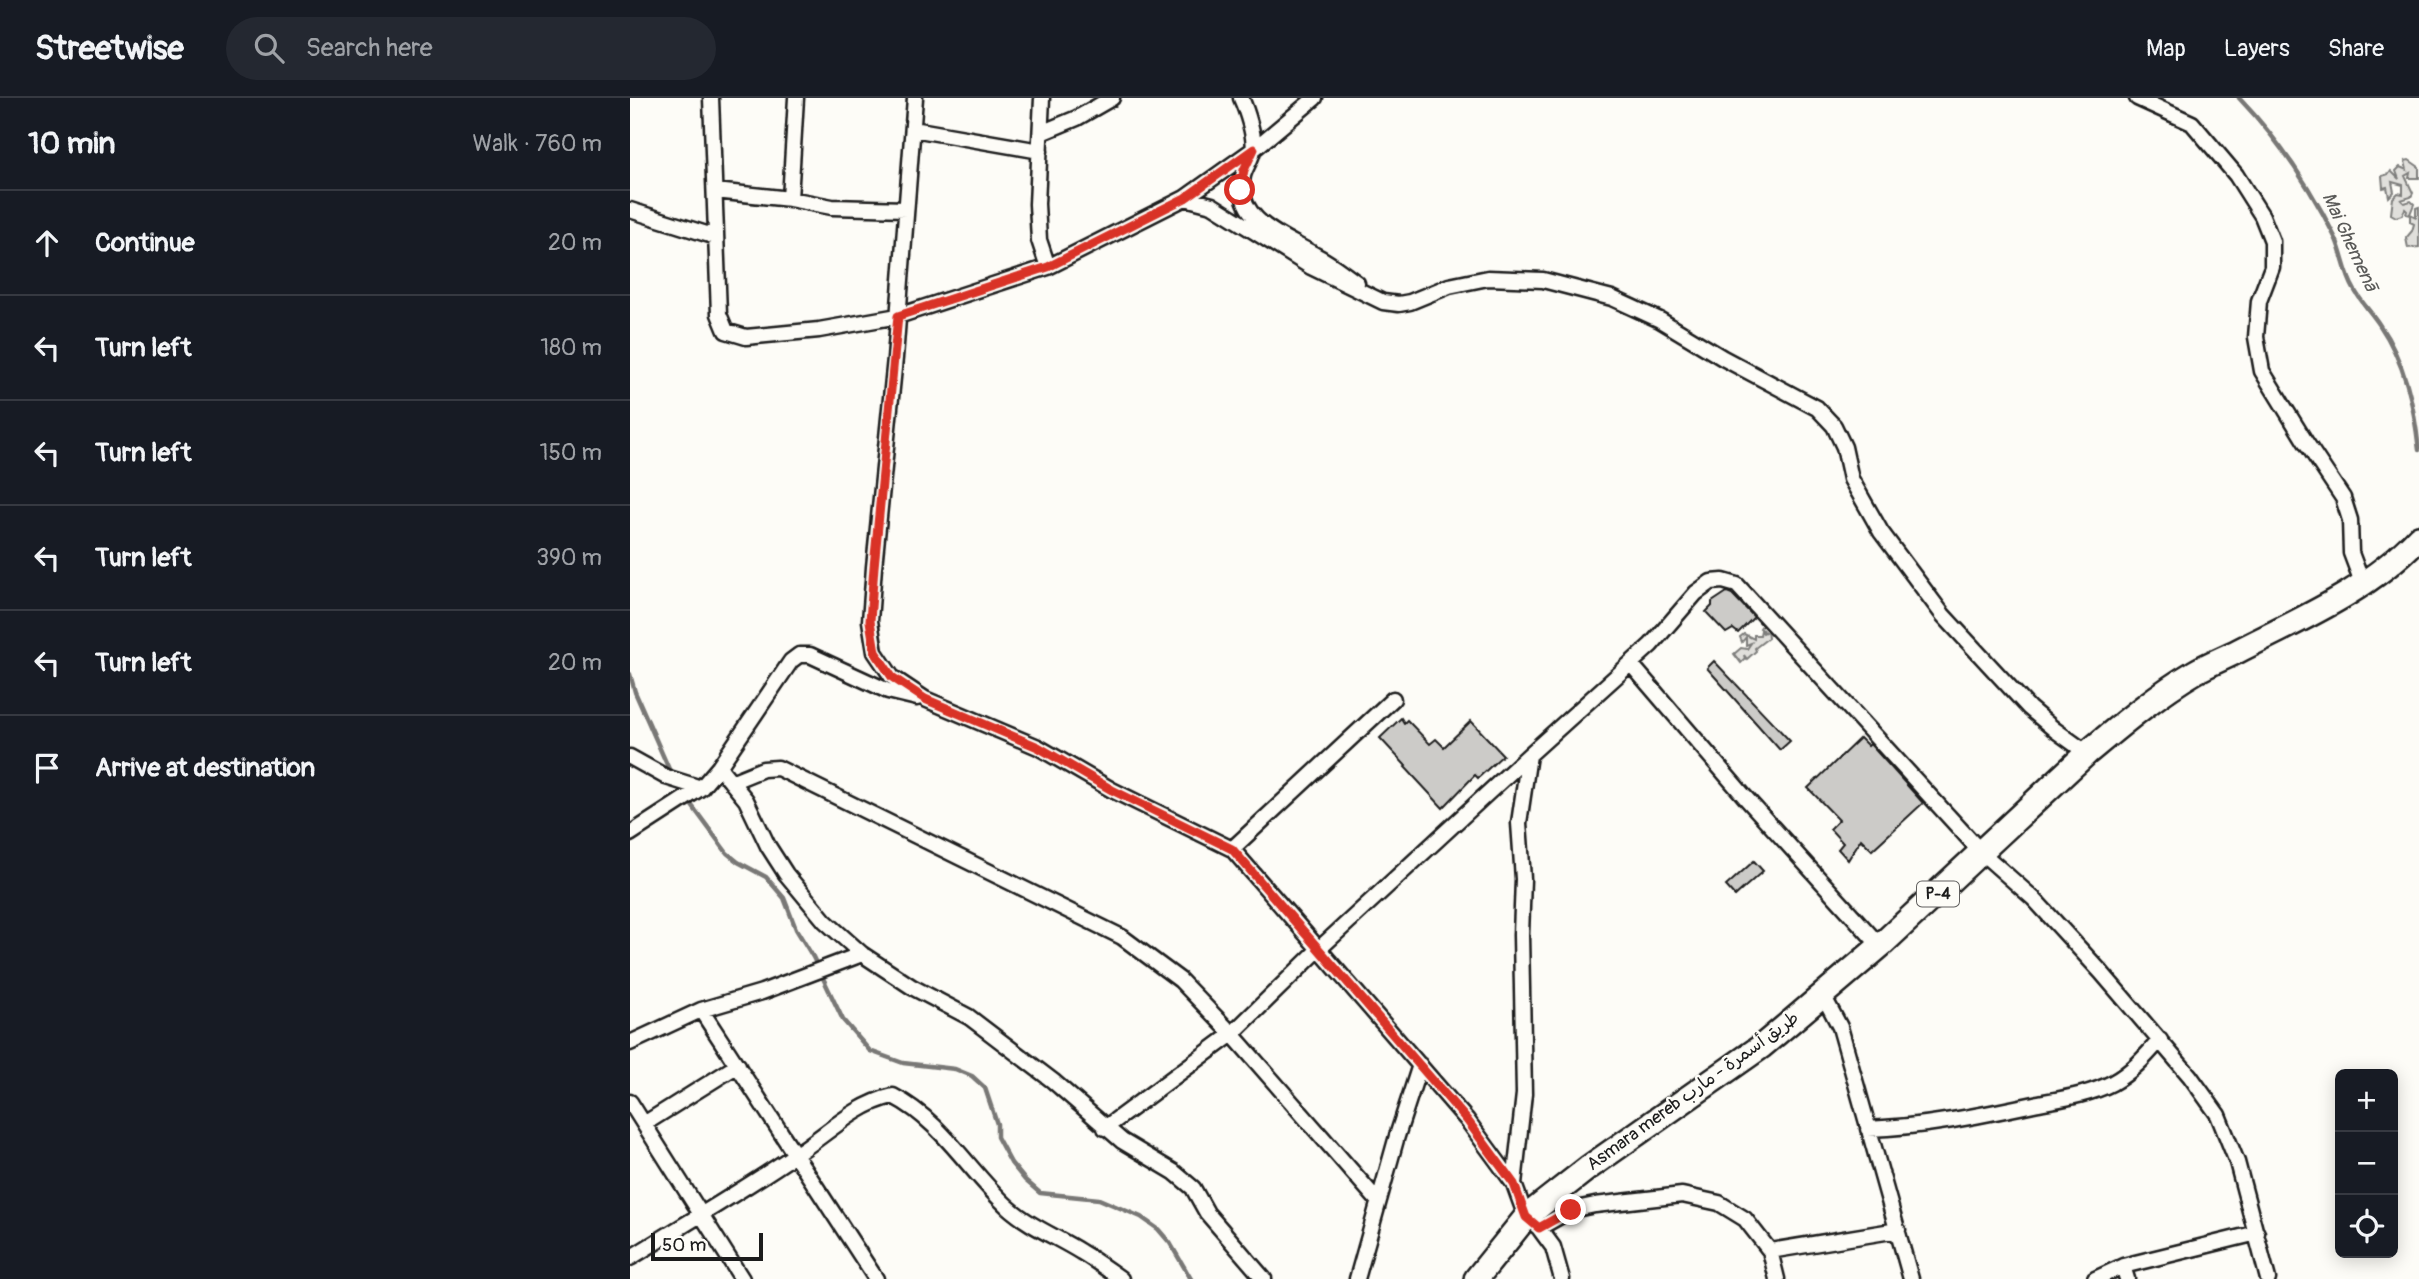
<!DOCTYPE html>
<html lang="en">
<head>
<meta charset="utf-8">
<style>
  body { margin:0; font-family:Pangolin,"Playpen Sans Arabic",sans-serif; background:#242831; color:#f1f3f6 }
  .controls { position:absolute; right:21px; bottom:21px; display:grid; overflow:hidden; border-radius:10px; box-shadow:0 4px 18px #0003 }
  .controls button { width:63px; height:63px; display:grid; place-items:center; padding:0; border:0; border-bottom:2px solid #363941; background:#171b24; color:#f1f3f6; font:35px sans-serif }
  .scale { position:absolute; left:21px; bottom:18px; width:112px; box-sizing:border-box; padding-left:7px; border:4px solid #1c1c1c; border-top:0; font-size:19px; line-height:24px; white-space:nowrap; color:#1c1c1c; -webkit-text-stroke:5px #fdfcf7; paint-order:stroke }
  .stop { position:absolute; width:21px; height:21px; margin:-16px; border:5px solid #d93025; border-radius:50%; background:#fff }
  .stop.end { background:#d93025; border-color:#fff; box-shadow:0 2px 7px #0008 }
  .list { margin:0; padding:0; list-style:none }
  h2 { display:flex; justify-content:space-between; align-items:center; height:91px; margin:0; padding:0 28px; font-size:30px }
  h2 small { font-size:23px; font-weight:400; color:#9ea1a6 }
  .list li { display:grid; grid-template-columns:46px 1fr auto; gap:21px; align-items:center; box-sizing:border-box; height:105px; padding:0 28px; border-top:2px solid #363941 }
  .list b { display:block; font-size:26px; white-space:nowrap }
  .list em { font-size:23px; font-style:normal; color:#9ea1a6 }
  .icon { flex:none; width:38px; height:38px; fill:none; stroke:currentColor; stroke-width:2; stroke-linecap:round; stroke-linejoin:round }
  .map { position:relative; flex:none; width:1789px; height:1181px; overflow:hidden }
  header { display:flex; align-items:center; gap:42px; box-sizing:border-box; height:98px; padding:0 35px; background:#171b24; border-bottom:2px solid #363941 }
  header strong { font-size:33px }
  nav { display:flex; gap:38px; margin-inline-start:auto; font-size:24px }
  .search { width:490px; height:63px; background:#242831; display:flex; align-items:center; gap:18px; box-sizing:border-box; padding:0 24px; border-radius:38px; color:#9ea1a6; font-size:26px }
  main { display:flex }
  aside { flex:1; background:#171b24 }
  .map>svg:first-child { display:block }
  .green { fill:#e0dfdb; stroke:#7e7e7c; stroke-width:2 }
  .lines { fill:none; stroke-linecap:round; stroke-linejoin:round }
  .stream { stroke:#797876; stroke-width:4.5 }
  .building { fill:#cccbc8; stroke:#1c1c1c; stroke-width:2 }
  .minor-casing { stroke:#1c1c1c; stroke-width:19 }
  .trunk-casing { stroke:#1c1c1c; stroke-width:28 }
  .minor { stroke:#fdfcf7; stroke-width:14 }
  .trunk { stroke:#fdfcf7; stroke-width:23 }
  .route { stroke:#d93025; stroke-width:9 }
  .labels { text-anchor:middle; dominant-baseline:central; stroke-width:5; stroke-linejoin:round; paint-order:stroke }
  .shield { fill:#fdfcf7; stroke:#605f5e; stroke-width:2 }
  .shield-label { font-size:16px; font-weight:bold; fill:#1c1c1c }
  .street-label { font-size:18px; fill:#1c1c1c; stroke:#fdfcf7 }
  .water-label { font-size:19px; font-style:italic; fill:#5a5a58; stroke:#fdfcf7 }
</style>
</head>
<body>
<header>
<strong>Streetwise</strong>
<div class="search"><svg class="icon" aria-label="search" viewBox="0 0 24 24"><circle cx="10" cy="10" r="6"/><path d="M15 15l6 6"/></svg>Search here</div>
<nav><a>Map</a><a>Layers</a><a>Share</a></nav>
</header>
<main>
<aside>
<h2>10 min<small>Walk · 760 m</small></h2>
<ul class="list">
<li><svg class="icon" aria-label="ahead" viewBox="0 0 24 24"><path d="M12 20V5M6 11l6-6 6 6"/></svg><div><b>Continue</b></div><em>20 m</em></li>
<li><svg class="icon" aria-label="left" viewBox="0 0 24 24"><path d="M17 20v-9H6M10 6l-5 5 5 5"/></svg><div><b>Turn left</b></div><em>180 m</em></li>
<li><svg class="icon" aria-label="left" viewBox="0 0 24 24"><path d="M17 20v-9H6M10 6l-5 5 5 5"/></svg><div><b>Turn left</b></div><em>150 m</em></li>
<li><svg class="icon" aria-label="left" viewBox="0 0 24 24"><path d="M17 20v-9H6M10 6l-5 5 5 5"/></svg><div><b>Turn left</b></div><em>390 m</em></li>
<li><svg class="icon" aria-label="left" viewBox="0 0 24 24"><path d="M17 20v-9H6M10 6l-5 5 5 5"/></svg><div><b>Turn left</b></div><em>20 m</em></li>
<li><svg class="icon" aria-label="arrive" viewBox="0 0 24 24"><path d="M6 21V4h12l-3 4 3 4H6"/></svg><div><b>Arrive at destination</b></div></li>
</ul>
</aside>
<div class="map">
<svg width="1789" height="1181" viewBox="0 0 1789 1181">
  <rect width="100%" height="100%" fill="#fdfcf7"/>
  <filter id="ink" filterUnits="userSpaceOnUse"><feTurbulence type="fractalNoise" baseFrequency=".0143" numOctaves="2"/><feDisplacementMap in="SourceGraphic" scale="14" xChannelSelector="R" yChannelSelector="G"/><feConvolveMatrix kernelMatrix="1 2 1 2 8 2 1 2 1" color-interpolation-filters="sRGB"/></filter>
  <g filter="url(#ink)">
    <path class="green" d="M1779 62 1789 69V80H1779L1780 75 1775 78 1783 95 1781 99 1771 102 1774 105 1781 103 1784 106 1780 116 1786 119V110L1789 109V149L1778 150 1776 140 1782 133 1784 126 1780 124V117L1776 116 1777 113 1775 111 1772 117 1766 119 1761 116 1763 100 1768 95 1773 96V87L1762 84 1764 94 1759 99 1757 89 1753 90 1752 78 1759 76 1761 73 1769 81 1766 73 1770 69 1777 72 1775 63Z
      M1132 527 1137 530 1138 540 1125 550 1126 553 1117 561 1114 557 1115 561 1111 565 1104 556 1111 550 1117 551 1121 545 1116 547V539L1112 544 1110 539 1114 536 1124 541V537H1130L1131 532 1133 535 1135 534 1130 530Z"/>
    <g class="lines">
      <path class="stream" d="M1609 0C1648 41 1681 90 1706 141 1713 157 1715 176 1724 191 1731 204 1741 214 1749 226 1775 264 1784 307 1789 352
        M0 576 5 594 42 678
        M46 686 97 755 108 764 136 779 154 800 166 831 183 859 213 922 240 953 273 965 325 971 342 978 355 990 367 1026V1039L381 1065 395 1082 410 1095 469 1101 511 1119 528 1131 540 1145 561 1181"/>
    </g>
    <path class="building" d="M1097 494 1102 496 1124 519 1108 535 1103 531 1096 535 1076 514 1082 508V504Z
      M1084 563 1160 643 1150 652 1077 570Z
      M771 620 774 625 777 622 800 646 806 641 814 649 841 623 873 657 848 680 845 677 813 710 775 669 776 668 750 640Z
      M1230 640 1238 648 1240 646 1293 705 1242 752 1231 741 1218 762 1208 751 1213 745 1200 731 1209 722 1178 690Z
      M1124 763 1133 773 1105 798 1096 788Z"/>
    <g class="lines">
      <defs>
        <path id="minor" d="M81 0 89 216 96 233 116 239 189 232 268 218 418 169 555 100 582 107 681 169 753 204 769 206 780 204 819 188 858 180 913 182 982 200 1030 222 1093 260 1187 310 1204 328 1214 349 1221 381 1251 434 1313 517 1399 610 1425 632 1457 655
          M285 0 265 260 244 469 240 523 245 554 262 579 295 601 408 649 482 692 602 751 837 1022 884 1086 896 1119 909 1130 923 1149 932 1181
          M412 0 407 106 409 142 418 169
          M611 0C616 11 626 40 623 52 622 61 615 69 613 78 604 123 655 139 687 158 701 165 714 176 727 185
          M1507 0 1562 25 1606 77 1632 118 1642 143V169L1629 203 1626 239 1632 273 1675 343 1713 400 1720 422 1721 455 1733 487
          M283 31 410 53
          M411 35 447 20 482 0
          M85 93 160 101 202 109 276 111
          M555 100 624 51 685 0
          M160 101 166 0
          M0 112 86 139
          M1001 566 1115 699 1250 848
          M0 659 36 679 71 690
          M89 669 116 702 138 748 156 776 195 823 232 856 282 889 339 919 423 983 492 1043 544 1074 563 1090 577 1115 634 1181
          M101 684 133 671 148 670 492 839 550 882 602 936 748 1103
          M0 736 71 690 89 669 161 563 169 557H180L258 593 287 600
          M602 751 763 601
          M1193 897 1210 929 1281 1181
          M71 912 246 1181
          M0 945 71 912 132 894 232 856
          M0 1004 112 1181
          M14 1026 108 967
          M475 1030 602 936 689 851 899 657 1021 547 1066 495 1081 484 1093 483 1107 487 1352 755 1404 801 1471 874 1560 978 1588 1017 1607 1064 1638 1181
          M1238 1031C1294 1029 1348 1018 1404 1006 1429 1001 1459 997 1482 985 1502 974 1515 959 1530 942
          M884 1086 894 996 891 837 893 781 889 725 899 657
          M909 1130 941 1112 965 1107 1052 1097 1089 1105 1115 1121 1140 1153
          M0 1160C55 1126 112 1093 166 1056 197 1036 226 1006 263 998 312 1023 338 1072 378 1109 399 1128 427 1139 451 1154 465 1162 478 1172 491 1181
          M727 1181 767 1038 790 967
          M1147 1181 1140 1153 1268 1132
          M1465 1181 1493 1168
          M1497 1181 1493 1168 1627 1135"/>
        <path id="trunk" d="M846 1181 896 1119 912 1106 958 1070 1132 948 1163 922 1250 848 1457 655C1492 626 1526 597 1565 574 1579 566 1594 560 1608 553 1673 520 1739 492 1789 439"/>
      </defs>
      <use href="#minor" class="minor-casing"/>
      <use href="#trunk" class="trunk-casing"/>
      <use href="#minor" class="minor"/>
      <use href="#trunk" class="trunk"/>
    </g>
  </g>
  <g class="lines" filter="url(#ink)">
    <path class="route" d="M610 92 614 72 624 51 555 100 418 169 268 218 244 469 240 523 245 554 262 579 295 601 408 649 482 692 602 751 837 1022 884 1086 896 1119 909 1130 941 1112"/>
  </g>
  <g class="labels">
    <rect class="shield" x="1287" y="783.5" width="42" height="25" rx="5"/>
    <g class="shield-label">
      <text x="1308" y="796">P-4</text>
    </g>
    <g class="street-label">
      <text transform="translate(1063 993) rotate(-36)">Asmara mereb طريق أسمرة - مارب</text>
    </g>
    <g class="water-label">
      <text transform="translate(1720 144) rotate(65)">Mai Ghemenā</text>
    </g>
  </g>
</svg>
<div class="controls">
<button>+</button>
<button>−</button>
<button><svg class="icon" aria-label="locate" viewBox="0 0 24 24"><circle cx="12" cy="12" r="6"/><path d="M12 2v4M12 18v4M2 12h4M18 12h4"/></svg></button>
</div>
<div class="scale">50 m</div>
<div class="stop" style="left:610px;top:92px"></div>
<div class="stop end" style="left:941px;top:1112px"></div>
</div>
</main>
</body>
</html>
